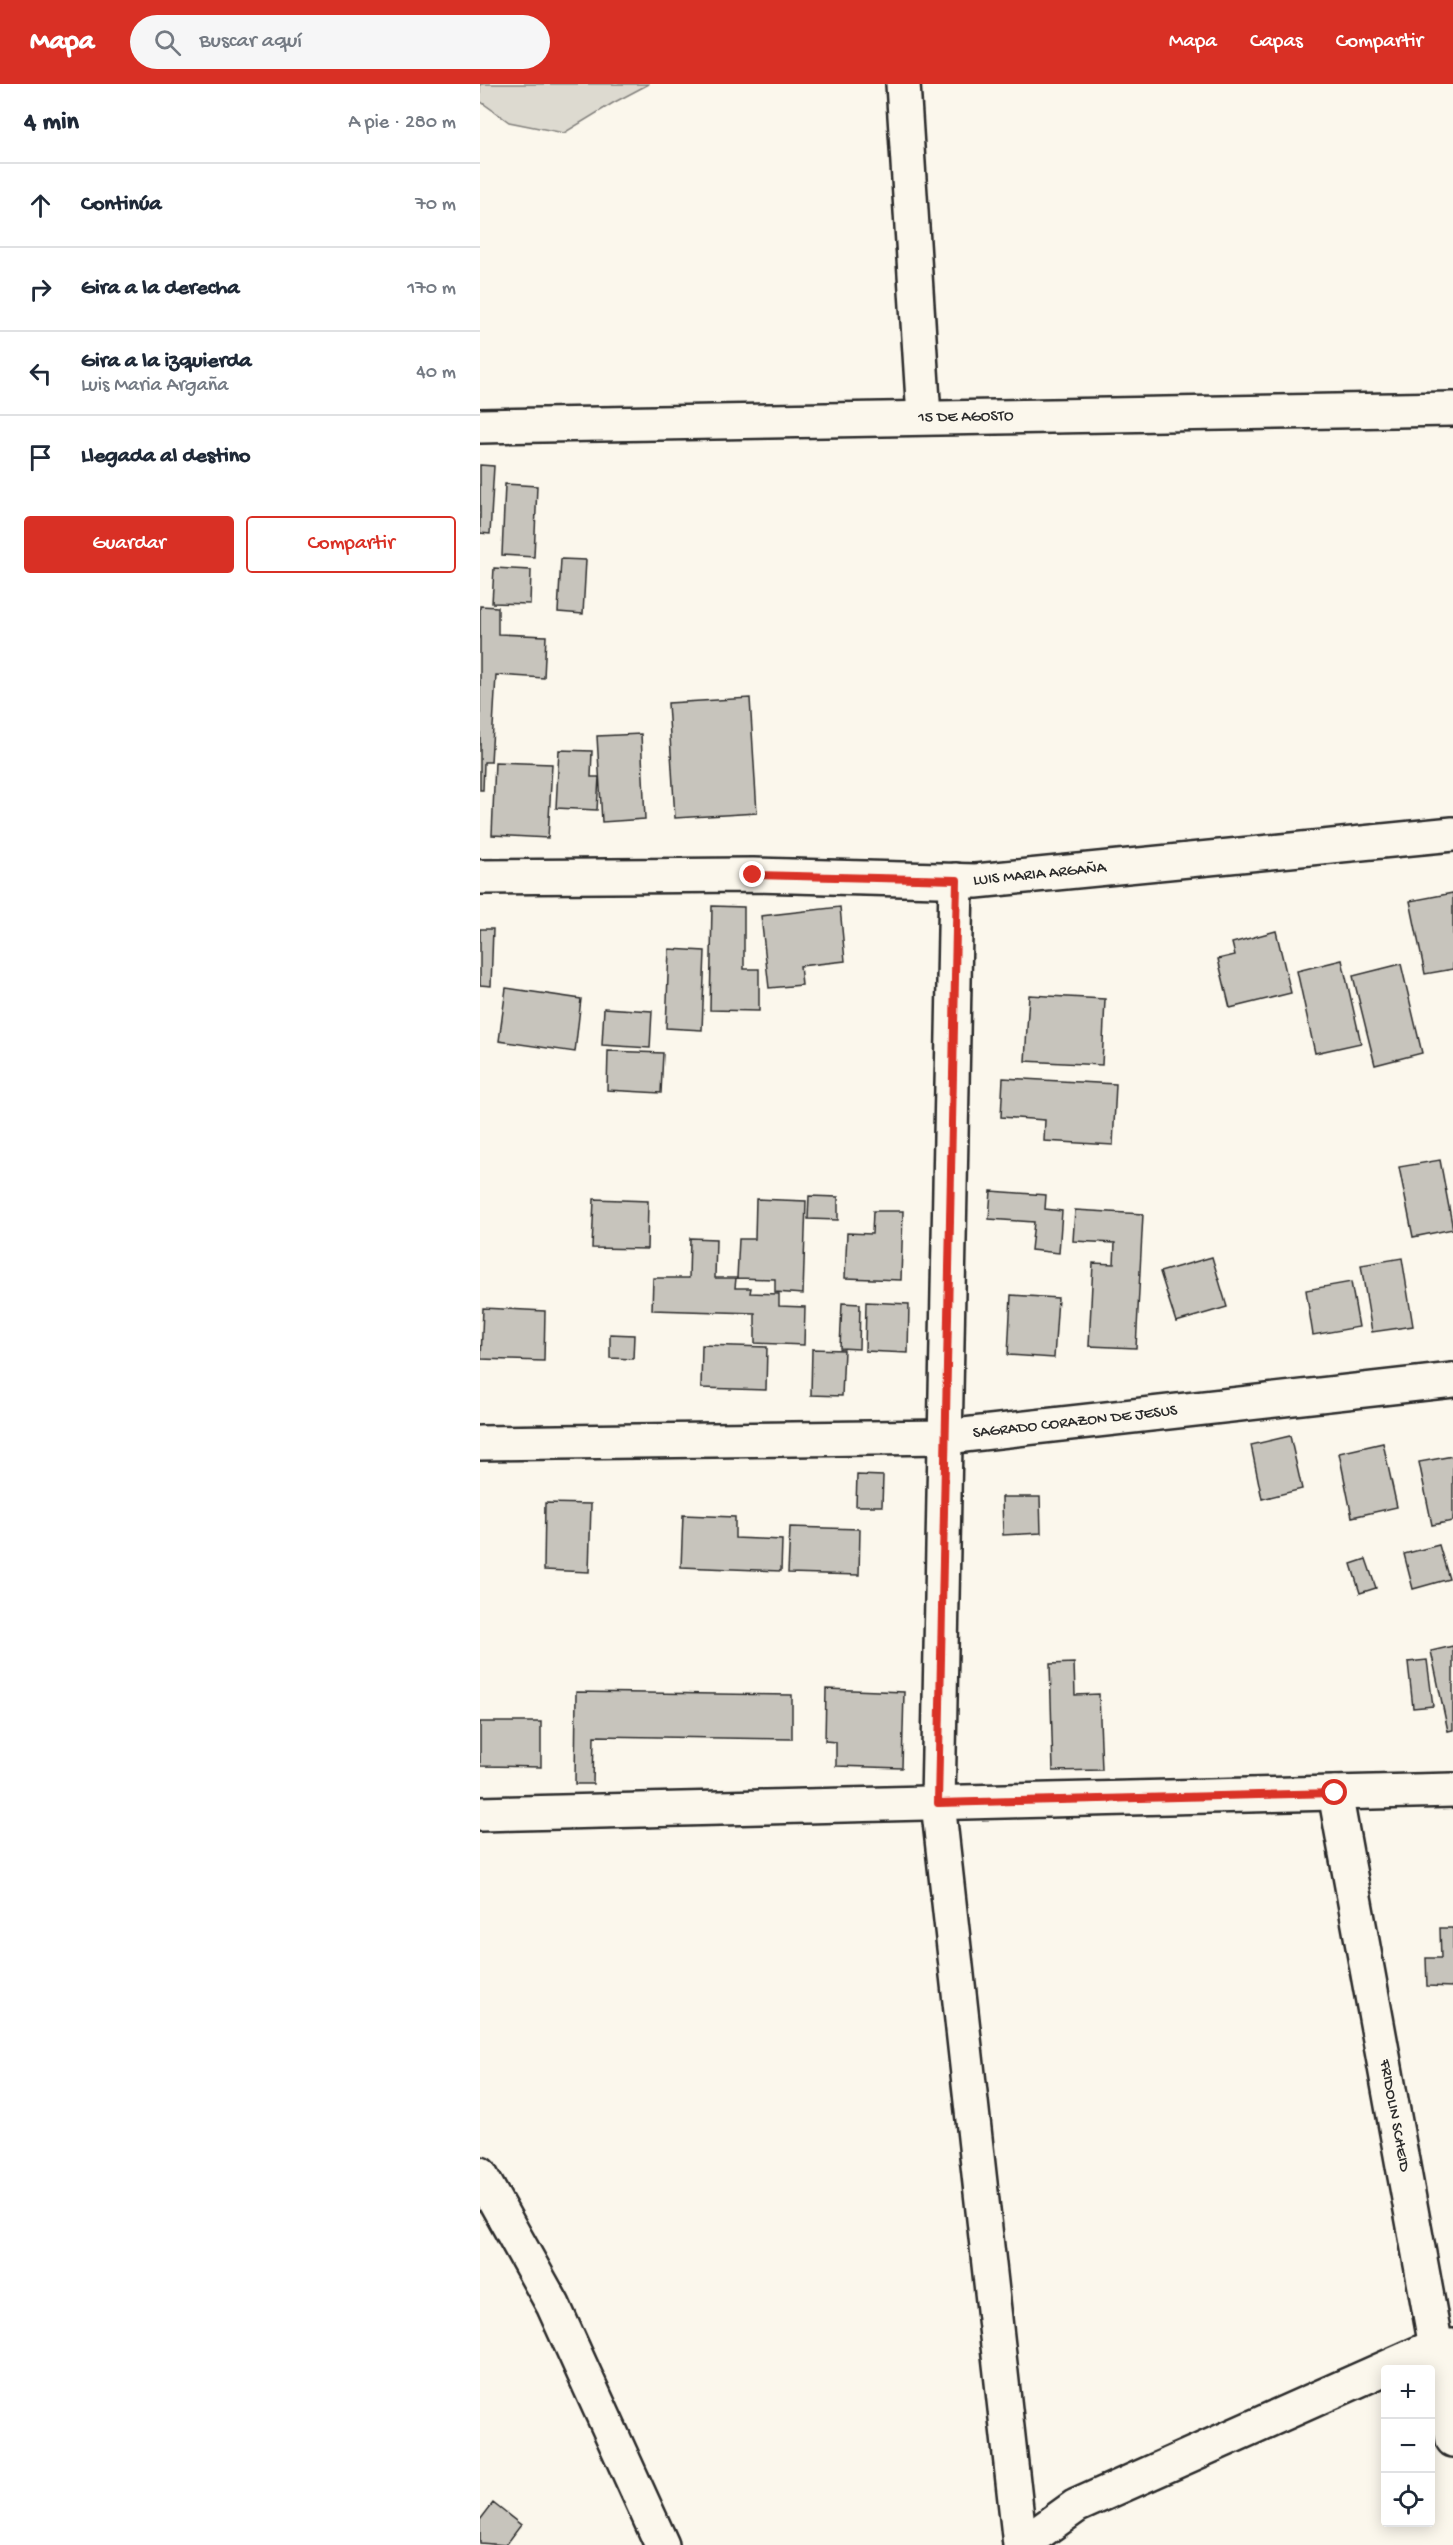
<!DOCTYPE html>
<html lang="es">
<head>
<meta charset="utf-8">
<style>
  body { margin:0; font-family:"Gochi Hand",sans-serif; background:#f6f6f7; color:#1f2937 }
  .controls { position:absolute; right:18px; bottom:18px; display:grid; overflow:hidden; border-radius:6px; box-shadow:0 3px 15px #0003 }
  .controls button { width:54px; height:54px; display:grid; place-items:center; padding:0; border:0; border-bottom:2px solid #e0e1e3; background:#fff; color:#1f2937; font:30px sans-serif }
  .stop { position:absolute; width:18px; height:18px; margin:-14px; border:4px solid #d93025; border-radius:50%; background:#fff }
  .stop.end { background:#d93025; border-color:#fff; box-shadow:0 2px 6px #0008 }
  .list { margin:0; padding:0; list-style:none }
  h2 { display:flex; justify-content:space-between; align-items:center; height:78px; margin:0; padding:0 24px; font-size:26px }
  h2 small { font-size:20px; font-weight:400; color:#747a83 }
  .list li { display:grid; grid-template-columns:39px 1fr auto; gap:18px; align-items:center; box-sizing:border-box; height:84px; padding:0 24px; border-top:2px solid #e0e1e3 }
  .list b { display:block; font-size:22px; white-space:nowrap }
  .list p { margin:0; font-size:20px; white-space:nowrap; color:#747a83 }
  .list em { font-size:20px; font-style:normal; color:#747a83 }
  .actions { display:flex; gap:12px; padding:18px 24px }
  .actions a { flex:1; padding:14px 0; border:2px solid #d93025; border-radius:6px; text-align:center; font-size:21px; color:#d93025 }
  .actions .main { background:#d93025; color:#fff }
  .icon { flex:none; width:33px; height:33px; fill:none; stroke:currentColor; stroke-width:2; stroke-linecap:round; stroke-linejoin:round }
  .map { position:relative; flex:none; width:973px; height:2461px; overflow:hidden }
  header { display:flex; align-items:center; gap:36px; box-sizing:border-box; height:84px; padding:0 30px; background:#d93025; color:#fff }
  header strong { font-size:28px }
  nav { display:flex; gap:33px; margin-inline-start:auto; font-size:21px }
  .search { width:420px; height:54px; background:#f6f6f7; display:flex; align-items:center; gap:15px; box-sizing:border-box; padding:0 21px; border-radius:33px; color:#747a83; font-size:22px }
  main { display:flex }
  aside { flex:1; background:#fff }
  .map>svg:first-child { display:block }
  .green { fill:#dddad0; stroke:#84827e; stroke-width:1.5 }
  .building { fill:#c7c4bc; stroke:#2b2b2b; stroke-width:1.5 }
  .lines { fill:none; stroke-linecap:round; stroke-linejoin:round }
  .street-casing { stroke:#2b2b2b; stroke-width:38 }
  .street { stroke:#fbf7ec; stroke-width:33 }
  .route { stroke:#d93025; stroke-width:8 }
  .labels { text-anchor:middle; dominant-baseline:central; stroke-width:6; stroke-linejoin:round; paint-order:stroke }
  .street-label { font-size:16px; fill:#2b2b2b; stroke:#fbf7ec }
</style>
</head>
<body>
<header>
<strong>Mapa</strong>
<div class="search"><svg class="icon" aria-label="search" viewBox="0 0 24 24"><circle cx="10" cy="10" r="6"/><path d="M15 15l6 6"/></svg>Buscar aquí</div>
<nav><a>Mapa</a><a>Capas</a><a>Compartir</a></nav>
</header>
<main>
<aside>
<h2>4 min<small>A pie · 280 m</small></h2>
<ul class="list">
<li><svg class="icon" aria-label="ahead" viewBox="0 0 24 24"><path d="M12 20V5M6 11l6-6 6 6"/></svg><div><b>Continúa</b></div><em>70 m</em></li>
<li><svg class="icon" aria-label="right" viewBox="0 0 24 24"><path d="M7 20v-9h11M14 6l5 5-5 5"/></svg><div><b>Gira a la derecha</b></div><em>170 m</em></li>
<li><svg class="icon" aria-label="left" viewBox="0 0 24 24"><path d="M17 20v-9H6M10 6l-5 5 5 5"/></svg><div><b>Gira a la izquierda</b><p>Luis Maria Argaña</p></div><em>40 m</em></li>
<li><svg class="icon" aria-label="arrive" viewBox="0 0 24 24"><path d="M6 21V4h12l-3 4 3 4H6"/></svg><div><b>Llegada al destino</b></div></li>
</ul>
<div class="actions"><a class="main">Guardar</a><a>Compartir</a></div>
</aside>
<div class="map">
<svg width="973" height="2461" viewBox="0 0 973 2461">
  <rect width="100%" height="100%" fill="#fbf7ec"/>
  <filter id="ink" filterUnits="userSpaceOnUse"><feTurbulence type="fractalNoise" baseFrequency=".0167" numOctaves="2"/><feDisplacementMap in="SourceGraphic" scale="12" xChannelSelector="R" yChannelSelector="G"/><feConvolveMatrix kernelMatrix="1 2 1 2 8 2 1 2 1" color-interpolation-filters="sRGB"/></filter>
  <g filter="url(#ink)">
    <path class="green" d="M0 0H169L133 19 84 49 29 38 0 17Z"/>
    <path class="building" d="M0 381 14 382 10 450 0 449Z
      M25 400 57 402 54 473 22 471Z
      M81 475 106 476 103 530 78 528Z
      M14 484 51 486 50 520 12 519Z
      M0 522 18 523V550L66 552 64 594 16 591 11 678H4L3 706H0Z
      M270 614 277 729 195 734 188 619Z
      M161 650 165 735 122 738 117 652Z
      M79 666 112 667 111 693H119L117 726 76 724Z
      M15 678 72 680 68 754 12 751Z
      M973 809V885L945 890 930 817Z
      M232 822 264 823V885H279V927L230 926Z
      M360 823 365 877 320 882 322 901 289 904 281 832Z
      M0 845H13L11 902 0 901Z
      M796 847 811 909 750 924 738 875 755 871 752 859Z
      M189 865 225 867 222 946 186 944Z
      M862 876 881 959 835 969 817 887Z
      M921 880 942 969 895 981 873 892Z
      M26 904 101 915 95 968 19 957Z
      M549 911 625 915 622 981 545 977Z
      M124 924 172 927 170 964 122 961Z
      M128 967 183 969 181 1009 127 1006Z
      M523 994 636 1000 633 1061 564 1057 565 1036 521 1033Z
      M960 1076 973 1145 933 1153 919 1083Z
      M511 1107 566 1111 565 1125 582 1127 579 1169 551 1166 554 1138 509 1135Z
      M329 1112 358 1113V1136L328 1135Z
      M114 1115 168 1117 167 1165 112 1164Z
      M276 1115 326 1117 323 1210 295 1208V1195L257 1194 259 1155H275Z
      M595 1126 663 1130 656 1264 609 1262 613 1179 634 1180 635 1159 593 1157Z
      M393 1127H423L421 1196 365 1194 367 1149 392 1150Z
      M210 1154 236 1155 235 1194H256L255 1204H271L270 1209 299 1210V1222L325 1223 324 1261 275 1259V1229L172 1226 173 1194H209Z
      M732 1173 747 1223 696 1238 680 1188Z
      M922 1174 933 1242 892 1248 881 1181Z
      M871 1198 879 1243 833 1251 826 1206Z
      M531 1211 578 1214 574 1274 528 1271Z
      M386 1218 429 1220 428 1269 385 1267Z
      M362 1219 380 1220 379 1265 360 1264Z
      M3 1224 65 1227 64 1277 1 1275Z
      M130 1250 154 1251 153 1275 130 1274Z
      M222 1261 287 1263 286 1306 221 1304Z
      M332 1265 364 1266 362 1312 331 1311Z
      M810 1352 822 1405 782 1415 771 1361Z
      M903 1359 917 1423 872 1433 859 1369Z
      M973 1372V1437L952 1441 939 1378Z
      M377 1391 403 1392 402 1422H376Z
      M522 1413H560L561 1449 523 1451Z
      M65 1419 111 1420 109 1488 64 1486Z
      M203 1431 255 1433V1454L302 1456 301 1487 201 1483Z
      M310 1443 380 1445 379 1491 308 1489Z
      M959 1461 969 1495 933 1505 924 1470Z
      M886 1475 896 1504 880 1509 871 1480Z
      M973 1562V1646L968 1647 951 1567Z
      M947 1576 953 1622 933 1624 928 1578Z
      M594 1579 595 1611 619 1610 622 1686 573 1687 570 1580Z
      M346 1605 424 1608 422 1684 356 1682V1658L345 1657Z
      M96 1608 312 1611V1655L114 1652 113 1700H95Z
      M0 1638H61V1683L0 1682Z
      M960 1844H973V1903L947 1902 946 1874H961Z
      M13 2419 41 2441 26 2461 0 2459V2436Z"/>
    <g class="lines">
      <defs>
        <g id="street">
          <path d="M423 0 444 333"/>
          <path id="s1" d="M0 342 973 325"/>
          <path id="s2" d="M0 793 273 791 496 797 973 750"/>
          <path d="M476 796 458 1719 540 2461"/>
          <path id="s3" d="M0 1359 466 1353 973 1296"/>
          <path id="s4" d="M855 1709 973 2356"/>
          <path d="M0 1730 973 1706"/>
          <path d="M0 2090 73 2221 182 2461"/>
          <path d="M542 2461 596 2422 955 2262H973"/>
        </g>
      </defs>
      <use href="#street" class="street-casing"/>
      <use href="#street" class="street"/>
    </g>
  </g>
  <g class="lines" filter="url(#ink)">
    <path class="route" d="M273 791 477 796 458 1719 855 1709"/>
  </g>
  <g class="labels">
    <g class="street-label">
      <text stroke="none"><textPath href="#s1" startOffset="486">15 DE AGOSTO</textPath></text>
      <text stroke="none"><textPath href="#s2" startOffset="560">LUIS MARIA ARGAÑA</textPath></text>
      <text stroke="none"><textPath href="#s3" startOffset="596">SAGRADO CORAZON DE JESUS</textPath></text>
      <text stroke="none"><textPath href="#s4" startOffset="328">FRIDOLIN SCHEID</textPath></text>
    </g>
  </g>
</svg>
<div class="controls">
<button>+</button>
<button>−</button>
<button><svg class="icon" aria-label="locate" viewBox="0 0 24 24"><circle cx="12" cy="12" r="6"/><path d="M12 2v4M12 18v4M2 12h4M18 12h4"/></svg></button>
</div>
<div class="stop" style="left:855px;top:1709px"></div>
<div class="stop end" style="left:273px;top:791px"></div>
</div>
</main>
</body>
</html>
